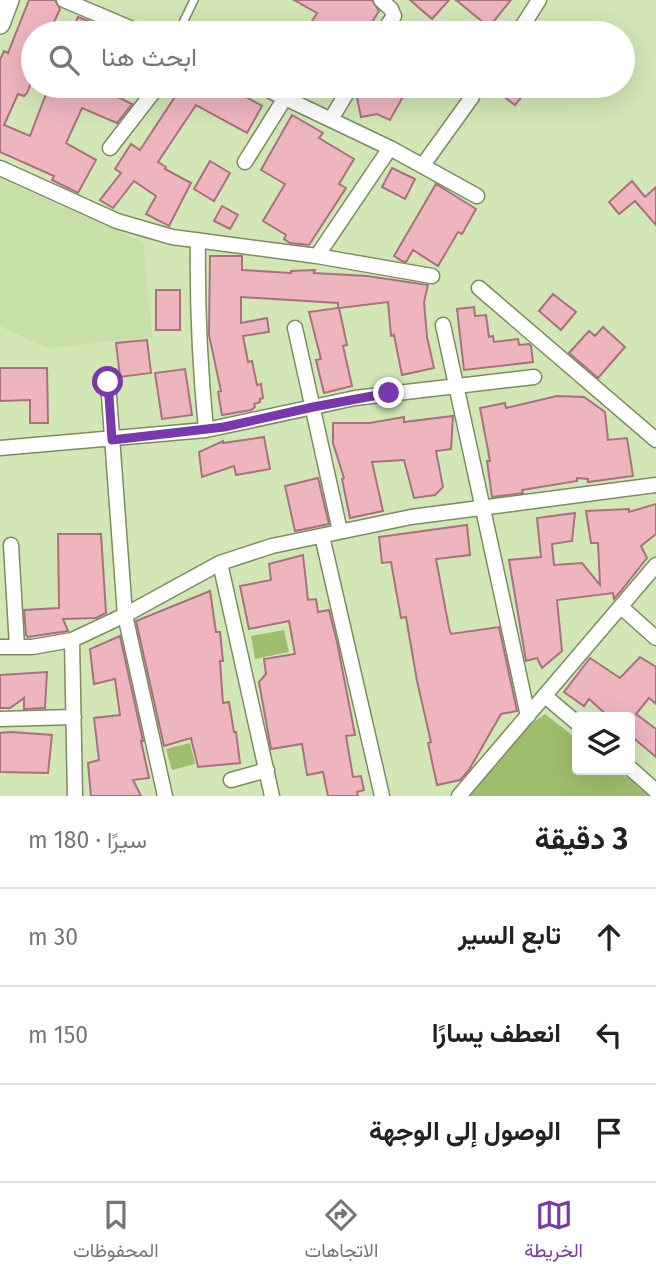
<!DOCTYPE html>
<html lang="ar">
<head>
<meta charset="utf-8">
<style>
  body { margin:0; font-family:"Fira Sans",Vazirmatn,sans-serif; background:#f6f6f6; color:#222; direction:rtl }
  .controls { position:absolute; right:21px; bottom:21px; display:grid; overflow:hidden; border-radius:7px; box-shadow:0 7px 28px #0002 }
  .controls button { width:63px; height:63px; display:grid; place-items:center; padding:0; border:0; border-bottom:2px solid #e0e0e0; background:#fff; color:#222; font:35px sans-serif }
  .stop { position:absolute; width:21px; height:21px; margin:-16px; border:5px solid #7938ad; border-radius:50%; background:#fff }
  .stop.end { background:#7938ad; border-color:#fff; box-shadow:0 2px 7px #0008 }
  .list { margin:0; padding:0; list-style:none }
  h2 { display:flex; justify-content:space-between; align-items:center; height:91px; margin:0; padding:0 28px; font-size:30px }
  h2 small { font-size:23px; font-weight:400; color:#767676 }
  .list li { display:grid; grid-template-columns:46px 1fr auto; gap:21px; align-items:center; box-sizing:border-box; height:98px; padding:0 28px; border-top:2px solid #e0e0e0 }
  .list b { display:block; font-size:26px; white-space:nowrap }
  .list em { font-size:23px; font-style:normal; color:#767676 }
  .icon { flex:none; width:38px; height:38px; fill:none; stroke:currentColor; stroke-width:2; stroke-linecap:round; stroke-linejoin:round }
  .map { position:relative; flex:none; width:656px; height:796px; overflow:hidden; direction:ltr }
  .search { position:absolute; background:#fff; box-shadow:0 7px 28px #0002; left:21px; right:21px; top:21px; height:77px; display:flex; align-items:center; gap:18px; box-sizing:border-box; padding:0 24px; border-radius:38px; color:#767676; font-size:26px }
  .sheet { height:385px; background:#fff }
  nav { display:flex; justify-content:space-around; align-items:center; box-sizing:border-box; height:98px; border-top:2px solid #e0e0e0; background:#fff; font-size:19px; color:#767676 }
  nav a { display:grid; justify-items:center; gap:4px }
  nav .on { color:#7938ad }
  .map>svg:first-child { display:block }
  .built { fill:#c8dfa7 }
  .green { fill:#9ebe6e }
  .building { fill:#eeb5bf; stroke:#a7727d; stroke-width:2 }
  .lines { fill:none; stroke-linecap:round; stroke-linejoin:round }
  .service-casing { stroke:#7b8d61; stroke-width:10 }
  .minor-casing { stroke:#7b8d61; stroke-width:17 }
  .tertiary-casing { stroke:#7b8d61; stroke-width:22 }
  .service { stroke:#fff; stroke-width:7 }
  .minor { stroke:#fff; stroke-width:14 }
  .tertiary { stroke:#fff; stroke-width:19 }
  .route { stroke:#7938ad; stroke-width:9 }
</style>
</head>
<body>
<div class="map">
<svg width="656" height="796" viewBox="0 0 656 796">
  <rect width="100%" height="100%" fill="#d2e6b6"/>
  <path class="built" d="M0 179 143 242 152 337 48 348 0 326Z"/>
  <path class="green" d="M284 630 289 652 255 659 251 636Z
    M545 714 577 739V770H618L653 796H469L531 724Z
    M190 743 195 764 172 770 166 749Z"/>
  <path class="building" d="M29 0H55L60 9 49 33H33V78L27 93 24 96 18 94 4 125 30 136 49 86H121L116 96 132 104 117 123 82 108 66 143 96 160 78 193 52 180 54 176 0 152V60L4 51 8 53Z
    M294 0H372L379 11 365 33H317L320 29 311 23 317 13Z
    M410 0H449L432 19Z
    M456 0H511L489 27Z
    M78 17 117 33H118H71Z
    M168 86H227L262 106 247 133 196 105 158 162 166 167 165 169 191 183 169 226 146 214 156 196 134 181 113 208 100 200 121 173 115 169 131 144 140 150 178 92Z
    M365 86H409L390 120 377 114 361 117 357 98Z
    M507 86H530L515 105 500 94Z
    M292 115 323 133 319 138 354 159 339 184 346 188 309 245 290 243 284 239 286 235 263 221 285 184 261 170Z
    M210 161 230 173 214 201 194 189Z
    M392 168 415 179 405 199 382 187Z
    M632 181 645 197 656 187V225L635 201 619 214 609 202Z
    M436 184 476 209 462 234 458 232 438 266 413 250 406 262 402 261 394 256Z
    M222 206 238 215 230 229 214 221Z
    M210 256H242V270L291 273V271L315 270 314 273 367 276 428 285 424 302 427 337 434 368 402 375 394 335 391 336 388 302 339 308 347 345 343 346 352 386 324 393 316 360 321 359 309 312 338 308V303L241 297V323L267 318 269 332 243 336 248 362 252 361 257 385 261 384 263 398 260 399V402L254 404 255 407 251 410 222 415 218 392 221 391 209 335Z
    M156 290H180V330H156Z
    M553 294 576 312 561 330 539 311Z
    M474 307 475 316 486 315 489 337 493 336 494 342 518 339 519 345 529 344 531 346 533 362 464 370 457 309Z
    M603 327 625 347 598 378 569 353 589 331 595 336Z
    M147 340 151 373 120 377 116 343Z
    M0 368H47L48 423H30V400L0 401Z
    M185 369 192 415 162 419 155 373Z
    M557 396 584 397 605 412 608 440 627 438 633 476 588 482V479L577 478V481L522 490 523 493 492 497 487 461H490L480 408 505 403 506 408Z
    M453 416 451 449 436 451 443 487 435 495 414 498 404 460 372 462 383 511 350 518 342 479 344 478 333 443V423H370L404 417V422Z
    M264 437 270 469 236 475 234 466 202 477 199 452 223 441V443Z
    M318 478 329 524 295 531 285 486Z
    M656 504V534L641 546 647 558 620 592 614 599 613 593 557 600 562 651 542 668 537 658 526 661 509 560 541 557 537 518 575 513 572 541 552 544 554 565 582 563 600 585 598 543H591L586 511 629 509V512Z
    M467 525 470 555 436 559 449 628 451 634 499 627 517 711 501 714 469 770 460 780 437 785 428 743 431 742 417 681 406 617 401 618 391 562 382 563 379 537Z
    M58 534H101L106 613 96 618 63 619 68 631 28 637 26 635 24 610 59 608Z
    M303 555 308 600 316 599 318 612 329 610 337 642 355 735 346 736 353 777 361 776 364 790 357 792 358 796H328L323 772 307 775 302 744 271 749 259 682 266 674 264 659 295 654 289 621 249 629 240 586 271 580 269 564Z
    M210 591 216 632H220L223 661H220L223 703 229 702 234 732H236L240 763 198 767 191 738 164 746 136 621Z
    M120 636 143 741H141L149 778 133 780 141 796H91L88 763 99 760 94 718 120 715 115 679 94 684 90 649Z
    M640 657 656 667V704L649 698 636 714 656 729V757L630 735V717H609L589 699 584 706 564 692 590 658 620 678Z
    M47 672 45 708 24 709V698L10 708H0V675Z
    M11 732 52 735 48 773 0 772V733Z"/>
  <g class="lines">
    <defs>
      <path id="service" d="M178 33 194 0"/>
      <path id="minor" d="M64 0 142 33
        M381 0 391 9 394 16 382 33
        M518 33 539 0
        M260 86 390 148 477 196
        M331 119 351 86
        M110 148 158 86
        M245 162 285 98
        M423 165 472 97
        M0 168 117 221 172 237 317 256 432 276
        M198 241C197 305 200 367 206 430
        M317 256 390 148
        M479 288 656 440
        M443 325 528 716
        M295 328 340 531
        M108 382 125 615 165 796
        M0 448 206 430 355 398 534 377
        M322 536 382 796
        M11 545 17 647
        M220 563 272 796
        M621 607 656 638
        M72 640 75 796
        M0 647H32L72 640 125 615 220 563 272 546 411 517 656 485
        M545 696 577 723
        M0 719 74 717
        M630 768 656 791
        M231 780 267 770
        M459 796 656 565"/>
      <path id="tertiary" d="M0 24 9 0"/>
    </defs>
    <use href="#service" class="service-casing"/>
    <use href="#minor" class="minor-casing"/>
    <use href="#tertiary" class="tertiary-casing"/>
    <use href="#service" class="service"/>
    <use href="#minor" class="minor"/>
    <use href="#tertiary" class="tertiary"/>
  </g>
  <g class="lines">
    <path class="route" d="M108 382 112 440 224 427 313 407 389 393"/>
  </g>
</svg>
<div class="controls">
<button><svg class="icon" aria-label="layers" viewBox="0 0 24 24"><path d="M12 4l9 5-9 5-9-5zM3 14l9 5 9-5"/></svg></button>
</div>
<div class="stop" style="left:108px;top:382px"></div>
<div class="stop end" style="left:389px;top:393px"></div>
<div class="search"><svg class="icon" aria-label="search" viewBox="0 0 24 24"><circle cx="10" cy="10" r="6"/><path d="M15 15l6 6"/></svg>ابحث هنا</div>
</div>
<section class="sheet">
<h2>3 دقيقة<small>سيرًا · 180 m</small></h2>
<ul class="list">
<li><svg class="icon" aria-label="ahead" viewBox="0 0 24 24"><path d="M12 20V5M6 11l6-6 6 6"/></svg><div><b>تابع السير</b></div><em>30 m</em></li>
<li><svg class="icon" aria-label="left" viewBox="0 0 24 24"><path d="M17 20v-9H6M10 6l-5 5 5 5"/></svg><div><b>انعطف يسارًا</b></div><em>150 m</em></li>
<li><svg class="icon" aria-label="arrive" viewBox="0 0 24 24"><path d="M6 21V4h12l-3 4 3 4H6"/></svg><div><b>الوصول إلى الوجهة</b></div></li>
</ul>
</section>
<nav>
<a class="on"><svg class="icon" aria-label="map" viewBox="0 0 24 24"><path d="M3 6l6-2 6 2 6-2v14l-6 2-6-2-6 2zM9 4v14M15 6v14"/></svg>الخريطة</a>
<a><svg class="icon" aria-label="directions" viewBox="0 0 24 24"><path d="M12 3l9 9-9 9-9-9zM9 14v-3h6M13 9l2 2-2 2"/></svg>الاتجاهات</a>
<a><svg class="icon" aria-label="saved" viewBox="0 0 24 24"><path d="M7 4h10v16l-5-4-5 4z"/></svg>المحفوظات</a>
</nav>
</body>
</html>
